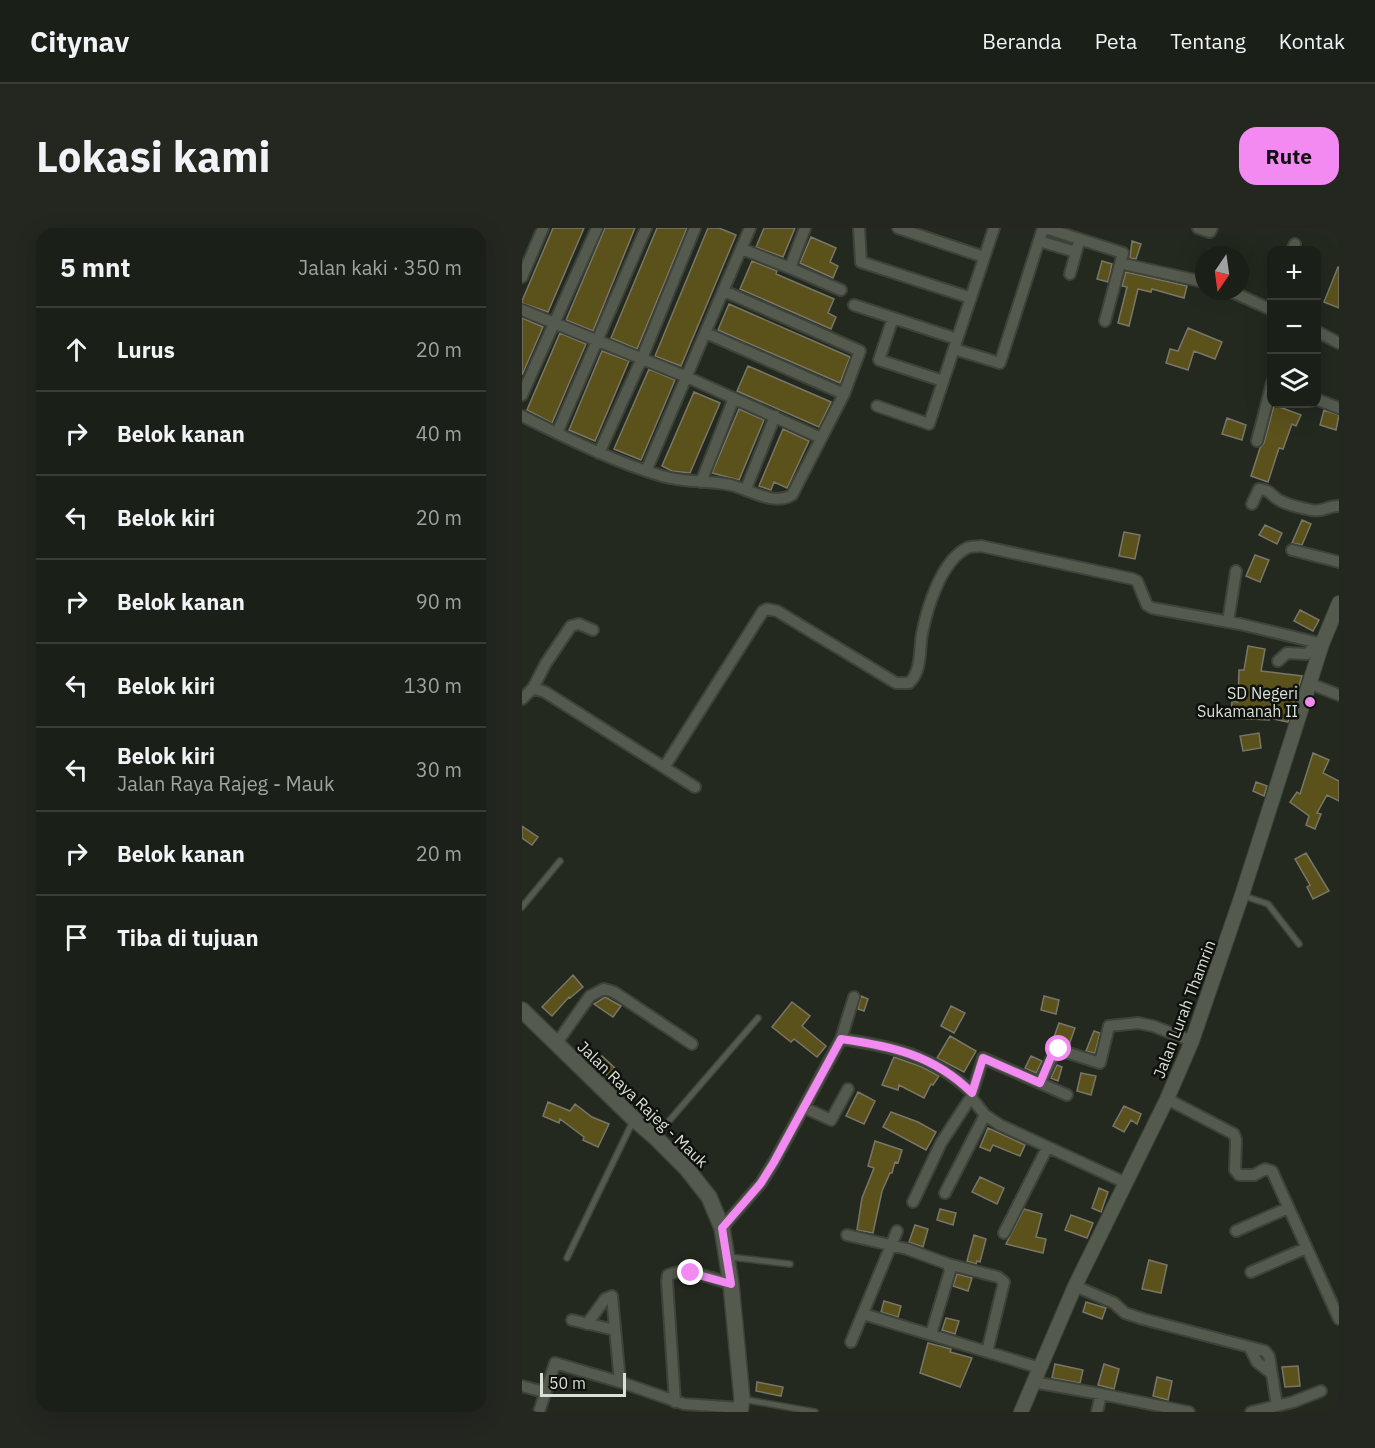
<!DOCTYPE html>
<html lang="id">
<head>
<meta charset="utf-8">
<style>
  body { margin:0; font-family:"IBM Plex Sans",sans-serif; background:#232720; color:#f1f3f6 }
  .controls { position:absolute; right:18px; top:18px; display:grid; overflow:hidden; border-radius:12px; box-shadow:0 6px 24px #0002 }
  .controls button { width:54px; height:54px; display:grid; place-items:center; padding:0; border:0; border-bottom:2px solid #383d36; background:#1a1f17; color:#f1f3f6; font:30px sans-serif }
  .compass { position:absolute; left:673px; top:18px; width:54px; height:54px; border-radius:50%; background:#1a1f17; box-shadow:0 6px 24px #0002; rotate:193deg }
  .scale { position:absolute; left:18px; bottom:15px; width:86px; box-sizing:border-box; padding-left:6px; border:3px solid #dadfd7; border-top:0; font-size:16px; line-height:21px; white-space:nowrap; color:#dadfd7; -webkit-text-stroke:4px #0e110c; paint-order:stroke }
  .stop { position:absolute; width:18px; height:18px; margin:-14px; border:4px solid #f28af2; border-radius:50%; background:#fff }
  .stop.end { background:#f28af2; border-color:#fff; box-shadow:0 2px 6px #0008 }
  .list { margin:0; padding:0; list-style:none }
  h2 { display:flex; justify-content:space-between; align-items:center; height:78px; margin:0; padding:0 24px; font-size:26px }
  h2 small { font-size:20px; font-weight:400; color:#9fa2a1 }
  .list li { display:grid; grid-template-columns:39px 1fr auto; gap:18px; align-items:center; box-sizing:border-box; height:84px; padding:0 24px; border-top:2px solid #383d36 }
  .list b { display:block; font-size:22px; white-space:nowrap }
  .list p { margin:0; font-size:20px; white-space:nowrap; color:#9fa2a1 }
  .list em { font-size:20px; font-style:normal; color:#9fa2a1 }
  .icon { flex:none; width:33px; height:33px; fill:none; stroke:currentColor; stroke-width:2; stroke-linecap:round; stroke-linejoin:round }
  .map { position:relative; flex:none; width:817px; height:1184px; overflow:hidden; border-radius:18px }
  header { display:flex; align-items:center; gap:36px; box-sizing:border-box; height:84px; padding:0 30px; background:#1a1f17; border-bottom:2px solid #383d36 }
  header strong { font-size:28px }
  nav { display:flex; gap:33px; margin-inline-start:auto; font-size:21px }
  .intro { display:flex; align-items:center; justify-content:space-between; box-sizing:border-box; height:144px; padding:0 36px }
  h1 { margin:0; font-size:42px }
  .button { padding:15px 27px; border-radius:18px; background:#f28af2; color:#111; font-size:21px; font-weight:700 }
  main { display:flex; gap:36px; padding:0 36px }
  aside { flex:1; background:#1a1f17; border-radius:18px; box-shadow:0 6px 24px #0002 }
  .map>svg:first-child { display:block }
  .building { fill:#5b511b; stroke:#797669; stroke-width:1.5 }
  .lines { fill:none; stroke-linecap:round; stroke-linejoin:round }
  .service-casing { stroke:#3e433a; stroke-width:8 }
  .minor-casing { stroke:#3e433a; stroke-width:14 }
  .tertiary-casing { stroke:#3e433a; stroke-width:16 }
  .secondary-casing { stroke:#3e433a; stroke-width:18 }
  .service { stroke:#545a4e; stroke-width:5 }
  .minor { stroke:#545a4e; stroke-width:10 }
  .tertiary { stroke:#545a4e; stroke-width:14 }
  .secondary { stroke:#545a4e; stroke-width:15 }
  .route { stroke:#f28af2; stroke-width:8 }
  .poi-dot { fill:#f28af2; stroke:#0e110c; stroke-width:2 }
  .labels { text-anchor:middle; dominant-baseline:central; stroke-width:5; stroke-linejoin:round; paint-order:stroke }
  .poi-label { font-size:16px; fill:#dadfd7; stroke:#0e110c; text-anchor:end }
  .street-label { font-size:16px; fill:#dadfd7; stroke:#0e110c }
</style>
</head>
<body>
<header>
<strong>Citynav</strong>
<nav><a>Beranda</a><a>Peta</a><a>Tentang</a><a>Kontak</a></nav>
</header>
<div class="intro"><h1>Lokasi kami</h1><a class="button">Rute</a></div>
<main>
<aside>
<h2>5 mnt<small>Jalan kaki · 350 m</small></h2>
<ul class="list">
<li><svg class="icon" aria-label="ahead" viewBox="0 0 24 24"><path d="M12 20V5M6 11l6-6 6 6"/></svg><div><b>Lurus</b></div><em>20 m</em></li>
<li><svg class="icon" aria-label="right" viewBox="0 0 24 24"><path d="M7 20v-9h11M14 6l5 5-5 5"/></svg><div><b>Belok kanan</b></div><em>40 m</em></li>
<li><svg class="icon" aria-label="left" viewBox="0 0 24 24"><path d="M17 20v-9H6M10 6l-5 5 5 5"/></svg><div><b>Belok kiri</b></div><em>20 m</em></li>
<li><svg class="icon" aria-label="right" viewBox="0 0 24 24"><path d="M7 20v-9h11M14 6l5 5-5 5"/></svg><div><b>Belok kanan</b></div><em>90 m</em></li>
<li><svg class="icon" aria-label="left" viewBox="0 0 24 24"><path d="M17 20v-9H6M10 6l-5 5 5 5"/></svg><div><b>Belok kiri</b></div><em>130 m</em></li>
<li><svg class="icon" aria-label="left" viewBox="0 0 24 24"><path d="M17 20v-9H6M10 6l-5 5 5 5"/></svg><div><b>Belok kiri</b><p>Jalan Raya Rajeg - Mauk</p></div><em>30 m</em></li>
<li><svg class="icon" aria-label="right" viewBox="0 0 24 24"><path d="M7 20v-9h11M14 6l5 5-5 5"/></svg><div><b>Belok kanan</b></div><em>20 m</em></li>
<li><svg class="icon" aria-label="arrive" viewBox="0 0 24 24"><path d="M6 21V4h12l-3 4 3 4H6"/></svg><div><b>Tiba di tujuan</b></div></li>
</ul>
</aside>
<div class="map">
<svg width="817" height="1184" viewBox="0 0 817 1184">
  <rect width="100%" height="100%" fill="#23291f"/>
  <path class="building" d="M31 0H62L26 84 0 75V73Z
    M83 0H113L71 103 44 92Z
    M135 0H165L115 121 89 110Z
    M186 0H197L214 7 159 138 133 128Z
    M242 0H273L261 29 234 19Z
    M289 9 314 20 308 34 316 38 311 50 278 35Z
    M610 13 619 16 614 31 608 30Z
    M230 33 255 43 254 46 312 71 306 85 314 89 309 101 218 61Z
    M580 33 590 36 586 54 575 51Z
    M816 39H817V80L802 74Z
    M604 44 665 58 662 70 630 61 629 64 616 61 607 98 596 95 605 59 600 58Z
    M207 76 328 129 318 155 196 102Z
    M0 90 21 99 0 147Z
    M666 100 700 114 693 131 672 123 666 142 644 135 648 121 656 123Z
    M38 105 64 116 30 195 5 182Z
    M80 123 107 133 73 213 47 202Z
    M226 138 309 174 297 199 215 163Z
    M127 141 153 152 119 232 92 221Z
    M172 164 198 175 168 245 150 243 140 238Z
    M752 177 779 187 774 198 770 196 761 221 757 220 746 254 729 248 738 220 742 215Z
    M217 181 242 192 217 252 190 245Z
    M802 182 817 187 814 202 798 197Z
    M705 190 724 197 720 212 700 206Z
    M261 201 287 213 265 260 252 254 249 262 237 258Z
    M780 292 789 296 780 317 770 315Z
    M743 297 760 305 755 316 737 307Z
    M602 304 618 307 613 331 597 328Z
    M733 327 747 332 738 354 724 348Z
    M778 382 797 392 791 403 772 393Z
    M726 418 743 421 739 443 780 448 766 494 747 490V492L709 490 710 473 716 474 717 442H722Z
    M737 505 739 520 721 523 718 508Z
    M791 525 807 532 801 545 817 553V573L805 567 795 585 799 586 793 601 784 597 787 588 768 574 775 564 778 566Z
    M734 554 745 558 742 568 731 563Z
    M0 598 16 609 10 617 0 610Z
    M784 625 807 663 791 671 785 659 788 657 773 631Z
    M51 747 61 759 48 770 47 769 30 788 20 779Z
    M339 768 346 771 342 783 336 781Z
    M522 768 537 772 534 786 519 782Z
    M83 769 99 778 91 789 72 776Z
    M270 774 288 788 280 798 304 818 295 829 272 811 269 814 250 799Z
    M429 778 443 785 432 805 419 798Z
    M537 795 553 800 547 817 531 812Z
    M572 803 578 805 573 825 564 823Z
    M428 808 454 823 442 844 415 830Z
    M80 828 94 841 87 849 73 836Z
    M509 828 520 833 514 845 503 840Z
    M372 829 400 839 417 848 411 857 409 856 402 870 377 857 376 862 360 857Z
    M535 837 540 839 536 853 529 850Z
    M559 845 574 848 569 867 555 863Z
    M336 864 353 873 342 896 324 888Z
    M26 874 48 883 53 876 70 889 87 896 76 919 61 912 62 909 38 891 37 895 21 888Z
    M602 878 619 886 615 896 609 892 602 904 591 898Z
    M369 884 396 894 414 904 404 922 361 899Z
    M466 900 503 917 498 928 471 917 468 923 458 919Z
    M353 913 380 922 376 935 373 934 370 945H368L360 963 351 1005 335 1002 340 970 352 940 346 938Z
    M458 949 482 960 475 976 450 964Z
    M577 960 586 964 579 984 570 980Z
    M418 981 434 985 431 997 415 992Z
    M502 981 520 986 514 1009 524 1011 521 1025 484 1016Z
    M549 987 571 995 565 1010 543 1002Z
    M393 997 406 1001 401 1019 387 1014Z
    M452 1007 464 1011 458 1034 455 1033 454 1036 445 1033Z
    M627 1032 645 1037 639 1065 620 1061Z
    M435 1046 450 1050 446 1063 431 1058Z
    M362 1073 379 1078 376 1089 359 1084Z
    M564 1074 584 1080 580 1091 561 1084Z
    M424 1090 437 1093 433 1106 420 1102Z
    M406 1115 429 1121 428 1124 450 1130 438 1159 398 1145Z
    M533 1136 561 1142 558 1155 530 1150Z
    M582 1136 597 1141 592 1161 576 1157Z
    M776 1138 778 1158 763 1159 760 1139Z
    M635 1149 650 1153 646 1172 631 1168Z
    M235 1154 261 1159 259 1168 234 1163Z"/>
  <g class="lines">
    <defs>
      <path id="service" d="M722 668 746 676 777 716
        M0 679 38 633
        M134 908 236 790
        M208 1029 268 1036
        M45 1030 111 893
        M220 1171 293 1184"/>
      <path id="minor" d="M337 0 339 34 449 70
        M376 0 462 29
        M523 0 601 25 583 93
        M676 0 688 4 690 0
        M517 13 554 24
        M220 21 268 40 283 0
        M770 22 773 16
        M606 37 682 54
        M268 40 319 62
        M548 46 556 17
        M0 49 21 0
        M708 63 750 82
        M332 77 435 111
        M0 82 165 149 299 210
        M371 90 357 132 421 153
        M794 103 817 115
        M184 105 322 166
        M432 121 478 135 521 0
        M0 167 75 0
        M794 171 817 180
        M355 178 407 196 472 0
        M0 188C45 210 92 234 140 248 163 255 186 252 209 257 228 262 252 278 270 267L322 166 338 123 202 63
        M35 205 124 0
        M735 213 750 155
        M77 225 120 130 173 0
        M124 243 228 0
        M179 254 212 170
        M224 261 253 188
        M730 276 737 261C749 262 748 267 757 272 765 277 779 280 789 282 800 285 807 277 817 278
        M770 322 817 334
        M706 394 714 343
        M756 433 765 425 785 426 792 418 793 414 797 415
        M789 456 817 467
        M11 460 24 435 49 398 57 396 71 402
        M0 471 11 460 23 464 173 559
        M143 538 241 383 245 381 255 383 374 455H387C400 443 397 423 400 406 405 380 419 333 445 320 449 318 454 319 459 318L611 351 615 353 625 377 630 380 718 396 793 414
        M319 811C369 818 412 827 450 865
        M34 816 68 768 82 761 92 764 170 816
        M518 855 534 821 578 835 587 798 616 795 631 798 670 813
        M449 869 463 887 478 897 604 955
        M645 871 712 906 714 912 713 942 717 947H732L743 941 750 943 817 1091
        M283 880 309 892 326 861
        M423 965 463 887
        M391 974 419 915 449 869 461 830 545 867
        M200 1000 239 955 252 934 319 811 332 769
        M714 1003 766 980
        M482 1005 525 920
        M325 1007 385 1021 426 1036 428 1043 409 1106
        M426 1036 476 1049 482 1054 465 1124
        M729 1044 784 1020
        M553 1058 592 1075 603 1085 621 1091 743 1123 747 1128 755 1178
        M341 1086 518 1140
        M50 1092 93 1102
        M65 1096 83 1071 90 1068 98 1154
        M329 1114 375 1003
        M728 1120 735 1134 749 1145
        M511 1154 579 1166 667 1184
        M0 1158 22 1164
        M153 1174 145 1053 146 1047C164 1038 191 1051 209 1056
        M17 1184 33 1135 98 1154 162 1176 218 1180
        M575 1184 579 1166
        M729 1184 771 1174 799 1163"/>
      <path id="tertiary" d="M499 1184 553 1058 645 871 670 813 720 667 800 416 817 375"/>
      <path id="secondary" d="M0 782 112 891 133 909 165 941 187 969 200 1000 209 1056 220 1171 218 1184"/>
    </defs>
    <use href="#service" class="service-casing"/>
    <use href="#minor" class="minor-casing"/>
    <use href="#tertiary" class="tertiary-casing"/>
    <use href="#secondary" class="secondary-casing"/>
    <use href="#service" class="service"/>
    <use href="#minor" class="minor"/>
    <use href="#tertiary" class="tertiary"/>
    <use href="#secondary" class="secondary"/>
  </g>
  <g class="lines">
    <path class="route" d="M169 1045 209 1056 200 1000 239 955 252 934 319 811C369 818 412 827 450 865L461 830 518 855 531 824 534 821H537"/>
  </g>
  <circle class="poi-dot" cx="788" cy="474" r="6"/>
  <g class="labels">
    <g class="poi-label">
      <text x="776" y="465">SD Negeri<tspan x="776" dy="18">Sukamanah II</tspan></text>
    </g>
    <g class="street-label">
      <text transform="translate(662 781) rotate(-69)">Jalan Lurah Thamrin</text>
      <text transform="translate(121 876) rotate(44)">Jalan Raya Rajeg - Mauk</text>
    </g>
  </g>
</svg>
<div class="controls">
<button>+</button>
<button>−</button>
<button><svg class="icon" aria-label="layers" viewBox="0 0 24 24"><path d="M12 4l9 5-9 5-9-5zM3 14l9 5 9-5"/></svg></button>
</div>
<svg class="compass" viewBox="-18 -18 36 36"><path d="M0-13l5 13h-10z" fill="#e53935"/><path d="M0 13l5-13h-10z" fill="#9fa2a1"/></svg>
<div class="scale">50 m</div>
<div class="stop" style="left:537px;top:821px"></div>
<div class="stop end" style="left:169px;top:1045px"></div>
</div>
</main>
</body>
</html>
